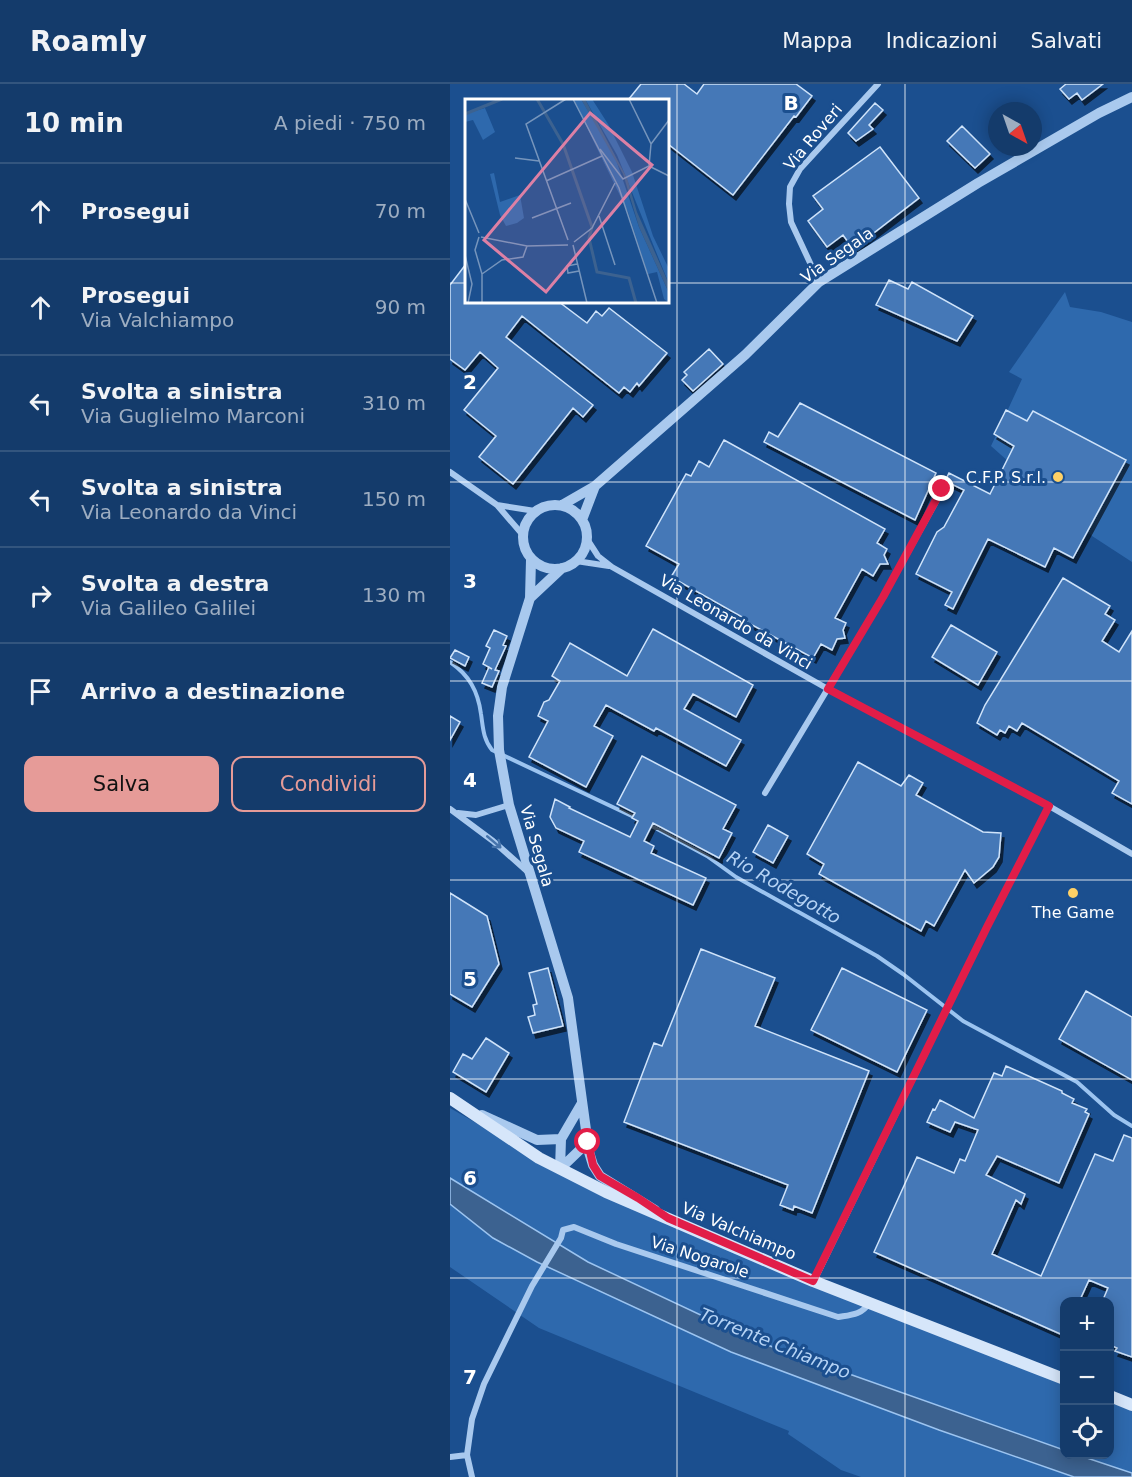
<!DOCTYPE html>
<html lang="it">
<head>
<meta charset="utf-8">
<style>
  body { margin:0; font-family:"DejaVu Sans",sans-serif; background:#214673; color:#f1f3f6 }
  .controls { position:absolute; right:18px; bottom:18px; display:grid; overflow:hidden; border-radius:12px; box-shadow:0 3px 15px #0003 }
  .controls button { width:54px; height:54px; display:grid; place-items:center; padding:0; border:0; border-bottom:2px solid #33557e; background:#143b6b; color:#f1f3f6; font:30px sans-serif }
  .compass { position:absolute; left:538px; top:18px; width:54px; height:54px; border-radius:50%; background:#143b6b; box-shadow:0 3px 15px #0003; rotate:140deg }
  .stop { position:absolute; width:18px; height:18px; margin:-14px; border:4px solid #e11d48; border-radius:50%; background:#fff }
  .stop.end { background:#e11d48; border-color:#fff; box-shadow:0 2px 6px #0008 }
  .list { margin:0; padding:0; list-style:none }
  h2 { display:flex; justify-content:space-between; align-items:center; height:78px; margin:0; padding:0 24px; font-size:26px }
  h2 small { font-size:20px; font-weight:400; color:#9dadc1 }
  .list li { display:grid; grid-template-columns:39px 1fr auto; gap:18px; align-items:center; box-sizing:border-box; height:96px; padding:0 24px; border-top:2px solid #33557e }
  .list b { display:block; font-size:22px; white-space:nowrap }
  .list p { margin:0; font-size:20px; white-space:nowrap; color:#9dadc1 }
  .list em { font-size:20px; font-style:normal; color:#9dadc1 }
  .actions { display:flex; gap:12px; padding:18px 24px }
  .actions a { flex:1; padding:14px 0; border:2px solid #e69b98; border-radius:12px; text-align:center; font-size:21px; color:#e69b98 }
  .actions .main { background:#e69b98; color:#111 }
  .icon { flex:none; width:33px; height:33px; fill:none; stroke:currentColor; stroke-width:2; stroke-linecap:round; stroke-linejoin:round }
  .map { position:relative; flex:none; width:682px; height:1393px; overflow:hidden }
  header { display:flex; align-items:center; gap:36px; box-sizing:border-box; height:84px; padding:0 30px; background:#143b6b; border-bottom:2px solid #33557e }
  header strong { font-size:28px }
  nav { display:flex; gap:33px; margin-inline-start:auto; font-size:21px }
  main { display:flex }
  aside { flex:1; background:#143b6b }
  .map>svg:first-child { display:block }
  .green { fill:#2e69ad }
  .water { fill:#3c6290; stroke:#9cc4f0; stroke-width:1.5 }
  .lines { fill:none; stroke-linecap:round; stroke-linejoin:round }
  .stream { stroke:#9cc4f0; stroke-width:4 }
  .building { fill:#4478b7; stroke:#cfe3fa; stroke-width:1.5; filter:url(#shadow) }
  .minor { stroke:#a9c9ee; stroke-width:6 }
  .tertiary { stroke:#a9c9ee; stroke-width:10 }
  .secondary { stroke:#d6e6fa; stroke-width:12 }
  .oneway { stroke:#4674ac }
  .route { stroke:#e11d48; stroke-width:8 }
  .grid { fill:none; stroke:#fff; stroke-width:1.5; stroke-opacity:0.55 }
  .poi-dot { fill:#ffd166; stroke:#1b4f8f; stroke-width:2 }
  .labels { text-anchor:middle; dominant-baseline:central; stroke-width:6; stroke-linejoin:round; paint-order:stroke }
  .street-label { font-size:16px; fill:#fff; stroke:#1b4f8f }
  .poi-label { font-size:16px; fill:#fff; stroke:#1b4f8f; text-anchor:end }
  .water-label { font-size:18px; font-style:italic; fill:#b5d3f5; stroke:#1b4f8f }
  .inset-river { fill:none; stroke:#3c6290; stroke-width:3 }
  .inset-road { fill:none; stroke:#7695bc; stroke-width:1.5 }
  .view { fill:#dd80a5; fill-opacity:0.15; stroke:#dd80a5; stroke-width:3 }
  .inset-edge { fill:none; stroke:#fff; stroke-width:3 }
  .grid-label { font-size:20px; text-anchor:middle; font-weight:bold; fill:#fff; stroke:#1b4f8f; stroke-width:6; stroke-linejoin:round; paint-order:stroke }
</style>
</head>
<body>
<header>
<strong>Roamly</strong>
<nav><a>Mappa</a><a>Indicazioni</a><a>Salvati</a></nav>
</header>
<main>
<aside>
<h2>10 min<small>A piedi · 750 m</small></h2>
<ul class="list">
<li><svg class="icon" aria-label="ahead" viewBox="0 0 24 24"><path d="M12 20V5M6 11l6-6 6 6"/></svg><div><b>Prosegui</b></div><em>70 m</em></li>
<li><svg class="icon" aria-label="ahead" viewBox="0 0 24 24"><path d="M12 20V5M6 11l6-6 6 6"/></svg><div><b>Prosegui</b><p>Via Valchiampo</p></div><em>90 m</em></li>
<li><svg class="icon" aria-label="left" viewBox="0 0 24 24"><path d="M17 20v-9H6M10 6l-5 5 5 5"/></svg><div><b>Svolta a sinistra</b><p>Via Guglielmo Marconi</p></div><em>310 m</em></li>
<li><svg class="icon" aria-label="left" viewBox="0 0 24 24"><path d="M17 20v-9H6M10 6l-5 5 5 5"/></svg><div><b>Svolta a sinistra</b><p>Via Leonardo da Vinci</p></div><em>150 m</em></li>
<li><svg class="icon" aria-label="right" viewBox="0 0 24 24"><path d="M7 20v-9h11M14 6l5 5-5 5"/></svg><div><b>Svolta a destra</b><p>Via Galileo Galilei</p></div><em>130 m</em></li>
<li><svg class="icon" aria-label="arrive" viewBox="0 0 24 24"><path d="M6 21V4h12l-3 4 3 4H6"/></svg><div><b>Arrivo a destinazione</b></div></li>
</ul>
<div class="actions"><a class="main">Salva</a><a>Condividi</a></div>
</aside>
<div class="map">
<svg width="682" height="1393" viewBox="0 0 682 1393">
  <defs>
    <filter id="shadow"><feDropShadow dx="3" dy="5" stdDeviation="0" flood-color="#0009"/></filter>
  </defs>
  <rect width="100%" height="100%" fill="#1b4f8f"/>
  <path class="green" d="M615 208 620 223 651 228 682 238V478L642 452 541 362 572 295 559 288Z
    M0 1024 142 1105 614 1293V1366L306 1257 138 1178 0 1094Z
    M0 1120 43 1154 489 1346 624 1393H411L391 1386 338 1350 339 1347 89 1244 0 1183Z
    M660 1311 682 1320V1389L629 1371 660 1370Z"/>
  <path class="water" d="M0 1094 138 1178 306 1257 614 1366V1370L628 1371 682 1389V1393H624L489 1346 281 1268 87 1178 43 1154 0 1120Z"/>
  <g class="lines">
    <path class="stream" d="M0 578C19 591 28 607 31 630 33 643 33 655 42 666L186 734
      M198 740 257 772 286 793 427 872 453 890 513 937 627 998 664 1031 682 1042"/>
  </g>
  <path class="building" d="M191 0H234L247 10 254 0H346L362 12 346 33 344 32 283 111 218 60V16H178Z
    M616 0H653L632 16 627 9 619 15 610 5Z
    M425 19 433 26 419 41 423 45 406 57 398 49Z
    M512 42 540 70 525 84 497 57Z
    M430 63 469 114 403 165 393 151 377 163 358 137 373 125 363 112Z
    M16 180V218H109L137 239 146 227 152 232 159 224 217 269 189 302 187 299 180 308 174 303 169 309 72 232 56 253 143 321 133 333 123 324 63 400 29 373 46 352 14 326 48 284 30 268 15 286 0 275V201Z
    M439 196 458 205 462 198 523 232 507 257 426 221Z
    M259 265 273 280 243 307 232 296 237 291 234 288Z
    M350 319 486 389 465 436 314 358 319 348 328 353Z
    M556 326 577 337 583 327 676 376 623 474 604 464 595 483 538 455 503 525 495 521 502 508 466 490 487 448 494 443 514 406 495 397 499 389 540 410 564 362 544 350Z
    M274 356 435 445 427 459 437 465 434 471 438 480H430L423 492 412 485 385 534 396 539 393 546 395 554 387 555 382 566 371 560 363 574 293 536 294 534 221 493 229 480 196 462 236 390 241 392 249 377 259 383Z
    M613 494 660 522 655 530 665 536 652 557 669 568 682 547V720L662 709 669 697 572 639 567 647 559 642 555 649 550 646 547 651 527 639 535 621Z
    M501 541 547 568 528 601 482 573Z
    M203 545 303 601 286 633 243 610 234 625 291 656 276 682 206 644 204 647 156 621 144 642 163 652 136 703 79 673 98 637 88 632 94 618 99 616 110 597 102 592 120 559 177 592Z
    M44 546 57 552 53 561 56 562 45 586 49 587 42 603 32 599 39 583 42 585 33 580 40 564 36 562Z
    M5 566 19 573 15 582 0 574Z
    M0 632 10 638 0 656Z
    M192 672 286 721 273 745 282 749 269 774 203 739 194 757 204 762 201 769 256 794 243 821 129 768 134 757 106 744 100 733 105 715 120 723 119 724 180 753 188 737 182 734 185 729 167 720Z
    M408 678 451 702 459 691 473 699 466 711 533 748 551 749 549 773 543 783 524 799 515 786 484 842 476 837 471 847 369 790 374 780 357 770Z
    M318 741 338 752 323 779 303 768Z
    M0 809 37 832 49 880 22 923 0 910Z
    M251 865 325 894 305 942 419 987 362 1129 344 1122 343 1126 330 1121 338 1101 174 1038 204 959 212 962Z
    M98 884 113 942 83 949 78 933 85 931 83 921 87 920 79 889Z
    M392 884 477 926 447 988 361 946Z
    M636 907 682 933V996L609 955Z
    M36 954 59 969 36 1008 3 988 13 970 22 975Z
    M556 982 612 1007V1009L624 1015 622 1019 637 1025 635 1028 639 1030 609 1099 547 1072 536 1091 575 1110 571 1120 566 1116 542 1170 591 1192 645 1070 663 1077 674 1051 682 1054V1273L665 1267 667 1264 660 1261V1218H652L658 1204 639 1196 629 1218H615V1252L424 1168 467 1073 504 1089 510 1075 515 1077 528 1046 505 1038 500 1048 477 1038 483 1025 485 1026 490 1016 524 1034 544 989 552 992Z"/>
  <g class="lines">
    <path class="minor" d="M369 198 341 138 339 120 340 103 350 85 428 0
      M0 388 47 421 72 450
      M47 421 85 427
      M137 455 148 472 162 483 378 605 599 722 682 770
      M126 477 159 482
      M315 709 433 513 493 405
      M0 725 43 757 79 789
      M8 729 26 731 59 721
      M364 1197 537 843 599 722
      M0 1373 17 1371
      M22 1393 17 1371 22 1335 34 1300 82 1202 111 1154 113 1146 124 1143 166 1160 388 1233C400 1231 412 1231 419 1219"/>
    <path class="tertiary" d="M73 453a32 32 0 1 1 64 0a32 32 0 1 1-64 0Z
      M112 421 145 402 295 271 369 198 528 99 649 29 682 13
      M132 436 145 402
      M81 476 80 514 52 603 48 632 49 666 59 721 118 914 139 1068 143 1081 150 1092 205 1126
      M80 514 112 484
      M32 1031 87 1056 111 1055
      M110 1085 111 1055 132 1019
      M110 1085 138 1058"/>
    <path class="secondary" d="M0 1014 89 1074 156 1108 363 1197 614 1295
      M660 1312 682 1321"/>
  </g>
  <defs><path id="oneway-shaft" d="M-6 0H5M1.5-3L5.5 0L1.5 3" fill="none" stroke-width="1.6" stroke-linecap="round" stroke-linejoin="round" transform="scale(1.5)"/></defs>
  <use class="oneway" href="#oneway-shaft" transform="translate(44 758) rotate(40)"/>
  <g class="lines">
    <path class="route" d="M138 1058 143 1081 150 1092 188 1114 218 1134 363 1197 537 843 599 722 378 605 433 513 492 405"/>
  </g>
  <path class="grid" d="M227 0V1393M455 0V1393M0 199H16M218 199H682M0 398H682M0 597H682M0 796H682M0 995H682M0 1194H682"/>
  <g class="poi-dot">
    <circle cx="608" cy="393" r="6"/>
    <circle cx="623" cy="809" r="6"/>
  </g>
  <g class="labels">
    <g class="street-label">
      <text transform="translate(363 53) rotate(-50)">Via Roveri</text>
      <text transform="translate(387 171) rotate(-35)">Via Segala</text>
      <text transform="translate(286 538) rotate(30)">Via Leonardo da Vinci</text>
      <text transform="translate(87 762) rotate(74)">Via Segala</text>
      <text transform="translate(289 1147) rotate(23)">Via Valchiampo</text>
      <text transform="translate(250 1173) rotate(18)">Via Nogarole</text>
    </g>
    <g class="poi-label">
      <text x="596" y="393">C.F.P. S.r.l.</text>
      <text x="623" y="828" text-anchor="middle">The Game</text>
    </g>
    <g class="water-label">
      <text transform="translate(334 803) rotate(30)">Rio Rodegotto</text>
      <text transform="translate(325 1259) rotate(22)">Torrente Chiampo</text>
    </g>
  </g>
  <g transform="translate(15 15)">
    <rect width="204" height="204" fill="#1b4f8f"/>
    <path d="M108 0H116L149 55 174 128 204 194V204L199 200 192 173 183 175 163 113ZM120 0H127L143 25 167 73 188 137 204 170V185L152 56ZM20 9 30 33 18 41 8 21 0 23V15ZM29 74 35 103 55 96 59 119 52 124 41 127 35 116 25 75Z" fill="#2e69ad"/>
    <path d="M116 0H120L162 79 172 113 204 185V194L174 128 158 75Z" fill="#3c6290"/>
    <path class="inset-river" d="M72 0 98 45 127 128 124 139 132 173 164 179 171 204M0 15 37 0"/>
    <path class="inset-road" d="M101 0 61 25 103 141M108 0 154 89 192 204M186 45 204 21M135 50 158 80 184 67 186 45 164 0M50 59 74 62M184 67 204 77M81 82 137 57M0 100 14 134M134 117 150 166M67 119 106 104M14 138 10 151 17 175V204M16 138 62 147 103 146M109 143 127 129 150 84M108 146 122 204M0 156 7 185 3 204M112 165 102 167 103 174 114 172M17 175 37 161 58 158 62 147"/>
    <path class="view" d="M125 14 187 66 81 193 19 141Z"/>
    <rect width="204" height="204" class="inset-edge"/>
  </g>
  <g class="grid-label">
    <text x="341" y="26">B</text>
    <text x="20" y="305">2</text>
    <text x="20" y="504">3</text>
    <text x="20" y="703">4</text>
    <text x="20" y="902">5</text>
    <text x="20" y="1101">6</text>
    <text x="20" y="1300">7</text>
  </g>
</svg>
<div class="controls">
<button>+</button>
<button>−</button>
<button><svg class="icon" aria-label="locate" viewBox="0 0 24 24"><circle cx="12" cy="12" r="6"/><path d="M12 2v4M12 18v4M2 12h4M18 12h4"/></svg></button>
</div>
<svg class="compass" viewBox="-18 -18 36 36"><path d="M0-13l5 13h-10z" fill="#e53935"/><path d="M0 13l5-13h-10z" fill="#9dadc1"/></svg>
<div class="stop" style="left:138px;top:1058px"></div>
<div class="stop end" style="left:492px;top:405px"></div>
</div>
</main>
</body>
</html>
